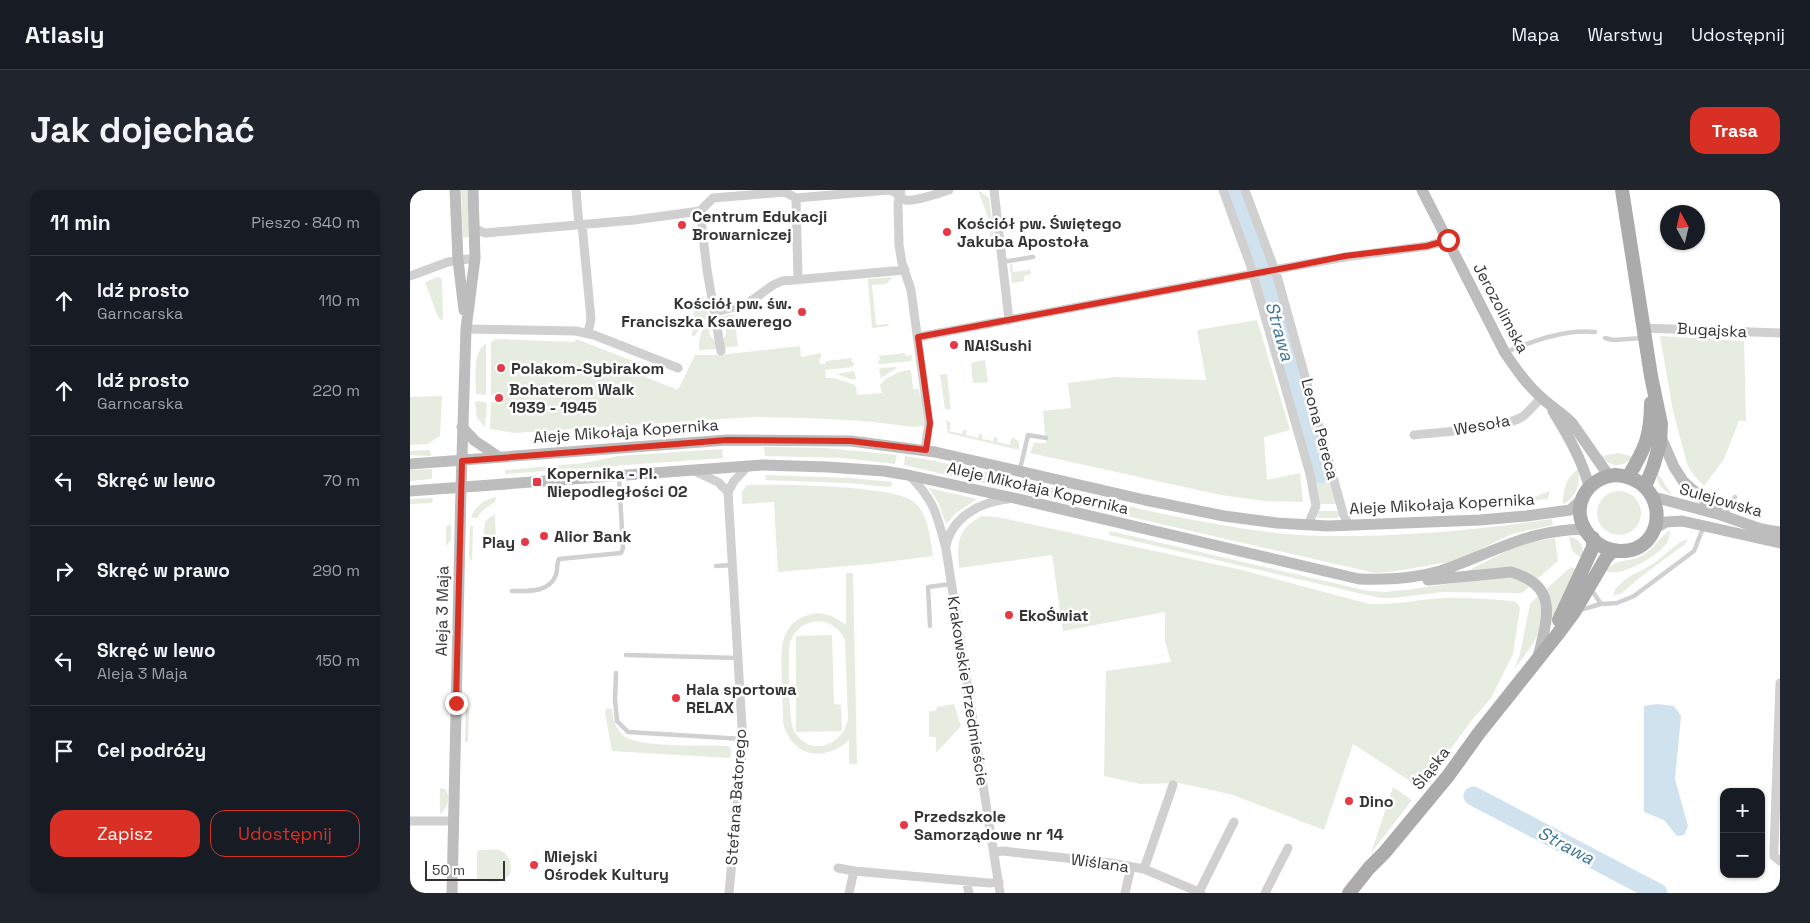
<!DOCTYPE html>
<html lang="pl">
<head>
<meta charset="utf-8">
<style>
  body { margin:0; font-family:"Space Grotesk",sans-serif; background:#20242c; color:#f1f3f6 }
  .controls { position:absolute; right:15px; bottom:15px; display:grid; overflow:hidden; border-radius:10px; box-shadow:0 1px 4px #0004 }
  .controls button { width:45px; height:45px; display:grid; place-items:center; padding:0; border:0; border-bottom:1px solid #363941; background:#171b24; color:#f1f3f6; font:25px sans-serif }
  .compass { position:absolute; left:1250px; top:15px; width:45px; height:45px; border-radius:50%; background:#171b24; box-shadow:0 1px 4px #0004; rotate:352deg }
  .scale { position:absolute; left:15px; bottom:12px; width:80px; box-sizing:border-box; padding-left:5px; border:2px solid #333; border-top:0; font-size:14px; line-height:18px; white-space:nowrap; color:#333; -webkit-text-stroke:4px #fff; paint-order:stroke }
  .stop { position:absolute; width:15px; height:15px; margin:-11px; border:4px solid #d93025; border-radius:50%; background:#fff }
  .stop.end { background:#d93025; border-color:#fff; box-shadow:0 1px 5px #0008 }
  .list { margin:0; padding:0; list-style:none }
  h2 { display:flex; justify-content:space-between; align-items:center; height:65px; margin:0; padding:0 20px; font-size:21px }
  h2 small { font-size:16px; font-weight:400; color:#9ea1a6 }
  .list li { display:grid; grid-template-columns:32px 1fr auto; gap:15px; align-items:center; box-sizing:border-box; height:90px; padding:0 20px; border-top:1px solid #363941 }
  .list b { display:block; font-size:19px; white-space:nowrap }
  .list p { margin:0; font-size:16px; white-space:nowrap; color:#9ea1a6 }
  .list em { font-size:16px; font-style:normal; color:#9ea1a6 }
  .actions { display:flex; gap:10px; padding:15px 20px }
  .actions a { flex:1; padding:11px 0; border:1px solid #d93025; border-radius:15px; text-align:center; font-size:18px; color:#d93025 }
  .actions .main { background:#d93025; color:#fff }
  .icon { flex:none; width:28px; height:28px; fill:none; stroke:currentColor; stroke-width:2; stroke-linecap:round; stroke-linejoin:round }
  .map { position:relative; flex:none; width:1370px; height:703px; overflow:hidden; border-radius:15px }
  header { display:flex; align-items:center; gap:30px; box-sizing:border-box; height:70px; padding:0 25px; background:#171b24; border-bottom:1px solid #363941 }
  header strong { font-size:24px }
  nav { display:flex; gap:28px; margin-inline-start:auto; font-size:18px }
  .intro { display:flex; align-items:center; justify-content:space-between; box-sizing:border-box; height:120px; padding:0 30px }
  h1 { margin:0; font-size:35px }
  .button { padding:12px 22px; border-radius:15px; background:#d93025; color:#fff; font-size:18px; font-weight:700 }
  main { display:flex; gap:30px; padding:0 30px }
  aside { flex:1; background:#171b24; border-radius:15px; box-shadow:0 1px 4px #0004 }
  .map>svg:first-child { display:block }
  .green { fill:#e6ecdf; fill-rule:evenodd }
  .water { fill:#cfe2ee }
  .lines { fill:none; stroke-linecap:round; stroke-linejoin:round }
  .river { stroke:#cfe2ee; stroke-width:19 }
  .lane { stroke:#d0d0d0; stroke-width:4.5 }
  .street { stroke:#d0d0d0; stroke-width:9 }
  .secondary { stroke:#bdbdbd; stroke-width:11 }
  .primary { stroke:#ababab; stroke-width:14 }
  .route { stroke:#d93025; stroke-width:6 }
  .poi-dot { fill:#e63946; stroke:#fff; stroke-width:2 }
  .labels { text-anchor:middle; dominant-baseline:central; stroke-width:5; stroke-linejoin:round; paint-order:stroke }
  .poi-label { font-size:16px; font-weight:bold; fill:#333; stroke:#fff; text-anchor:start }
  .street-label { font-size:16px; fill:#333; stroke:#fff }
  .water-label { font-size:18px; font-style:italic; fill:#3f7597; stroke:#fff }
</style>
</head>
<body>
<header>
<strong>Atlasly</strong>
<nav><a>Mapa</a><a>Warstwy</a><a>Udostępnij</a></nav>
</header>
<div class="intro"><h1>Jak dojechać</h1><a class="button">Trasa</a></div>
<main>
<aside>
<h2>11 min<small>Pieszo · 840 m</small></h2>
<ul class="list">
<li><svg class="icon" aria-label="ahead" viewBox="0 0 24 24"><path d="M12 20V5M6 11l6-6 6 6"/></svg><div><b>Idź prosto</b><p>Garncarska</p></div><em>110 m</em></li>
<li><svg class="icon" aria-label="ahead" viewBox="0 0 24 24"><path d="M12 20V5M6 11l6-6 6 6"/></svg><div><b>Idź prosto</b><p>Garncarska</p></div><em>220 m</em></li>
<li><svg class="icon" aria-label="left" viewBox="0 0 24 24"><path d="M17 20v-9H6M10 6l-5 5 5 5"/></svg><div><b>Skręć w lewo</b></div><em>70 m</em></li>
<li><svg class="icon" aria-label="right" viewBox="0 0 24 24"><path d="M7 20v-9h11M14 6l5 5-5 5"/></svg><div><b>Skręć w prawo</b></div><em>290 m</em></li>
<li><svg class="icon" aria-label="left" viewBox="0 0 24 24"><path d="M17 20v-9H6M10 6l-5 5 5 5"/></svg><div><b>Skręć w lewo</b><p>Aleja 3 Maja</p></div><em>150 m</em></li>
<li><svg class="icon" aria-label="arrive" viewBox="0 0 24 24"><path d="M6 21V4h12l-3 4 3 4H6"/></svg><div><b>Cel podróży</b></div></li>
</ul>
<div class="actions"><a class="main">Zapisz</a><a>Udostępnij</a></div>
</aside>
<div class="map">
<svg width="1370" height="703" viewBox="0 0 1370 703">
  <rect width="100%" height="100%" fill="#fff"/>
  <path class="green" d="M51 0H57L60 47H53Z
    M568 0 579 8 585 54H581L578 28Z
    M828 0H831L856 68 853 69Z
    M600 74H602L603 82 619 80V76L621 84 614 86V91L602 93Z
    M28 87 31 88 32 91 33 128 31 130 28 127 15 92Z
    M483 87 476 94 462 95 466 135 478 134 479 136 462 138 458 91V89Z
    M865 89 927 314H910L904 285 849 93 853 92 858 116 907 285 915 283 868 118 862 90Z
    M298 115V124L285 146H282L284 118Z
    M324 124 328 156 313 158 312 150C319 144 317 136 309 133V127Z
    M303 128 304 134C297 140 298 147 306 151L308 159 289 160C288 149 292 134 303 128Z
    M847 130 880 240 854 247 857 290 890 283 893 312 854 311 811 305 620 263 624 253H636L633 221 661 218 658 193 705 187 796 190 787 140Z
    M1250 146 1334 151 1336 231H1329L1314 269 1294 296 1282 283 1277 274 1263 221Z
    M86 149 164 152 166 149 174 152 239 177 235 187 268 200 285 165H310L390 156 391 167 411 163V168L409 169 410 174H415L416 171 443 168 441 171 444 173 443 177 415 180 416 188H424L445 195 446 198 447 205 472 203 470 195C476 187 491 180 501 180L503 199H509L510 207 511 206 514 236 503 237 455 231 398 228 342 227 104 243 80 239 81 212H92V204L81 205V152Z
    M76 153V205L66 204C66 187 62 163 76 153Z
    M494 163 496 166 502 165 501 171 471 174 468 173 470 168 468 166Z
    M575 170 578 192 563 193 561 173Z
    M471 178 486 177 487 178 471 188 469 180Z
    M444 181 446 188 444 190 426 184Z
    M537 184 541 220 535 219 530 185Z
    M32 206 30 246 18 254 0 255V207Z
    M68 211 77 213 75 237 67 228 65 212Z
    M536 230 541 233 539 241 552 244 553 240 557 241 556 245 568 248 569 244H572V249L583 251 584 247 588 248 587 252 600 255 601 249 604 248 609 252V260L538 243Z
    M354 257 416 258 487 265 485 274 433 268 355 266Z
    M312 259 313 268 95 284V280L175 273 208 266Z
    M20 260 21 266 0 265V261Z
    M1209 263 1224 267C1212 277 1202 279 1191 266Z
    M495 266C598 282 698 316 801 333 837 340 876 345 913 346 990 347 1067 340 1142 329L1143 335 1102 344 1058 365 1039 372 986 381 965 383 494 275Z
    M22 279V289L0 291V280Z
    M1168 279C1171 293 1166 308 1153 314 1153 300 1156 287 1168 279Z
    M1247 282 1262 305C1252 300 1246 293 1247 282Z
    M355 285 440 288 482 292V295L479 297 437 293 356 290Z
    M337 295C366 294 485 295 504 312 519 325 520 348 523 366L461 374 368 382 364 312 332 314V302Z
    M519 298 567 309 546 323 536 334 529 314Z
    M1187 323a22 22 0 1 1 44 0a22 22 0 1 1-44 0Z
    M1140 301 1138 309 1114 311Z
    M86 307 85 312 73 320 67 328H61C65 316 74 309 86 307Z
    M23 308 22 313 0 314V309Z
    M908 321H929L930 326 927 328H907Z
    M85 325 86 353 73 354 75 332 81 326Z
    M572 326 587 327 832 380 959 414C986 415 1011 409 1037 408 1060 407 1082 410 1104 411L1108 414 1110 418 1103 464 1081 508 1063 529 1011 598 943 554 914 640 820 604 769 593 730 594 694 586 696 481 761 472 755 451V422L653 441 642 365 549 378C547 353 547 339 572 326Z
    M38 335H41V350L36 356V337Z
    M60 336H63L62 371 59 367Z
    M1260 340C1260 345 1259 351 1255 355 1246 367 1210 388 1196 381 1209 366 1216 374 1231 366 1244 360 1249 347 1260 340Z
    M700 341 958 401 975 402 995 400 1088 387 1104 388 1120 396 1112 403 1033 402 983 408H970L699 345Z
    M1159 347C1171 348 1174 358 1173 369L1162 361Z
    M1145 348 1148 371 1127 389C1101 369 1084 381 1057 381L1103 358 1119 353Z
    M1278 349 1275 354 1229 388 1212 403 1203 406 1206 398 1217 388 1243 374 1270 352Z
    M1161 377 1168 381 1143 431 1141 410 1136 399Z
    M436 383H443L447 574H439V550C414 573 381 567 373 532 373 518 372 504 372 490 371 464 368 434 398 425 413 420 425 427 436 435ZM407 431C420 432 429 437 435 450L438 529C433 556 399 568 384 541 378 529 378 468 380 452 385 440 393 433 407 431Z
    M1128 406C1140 437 1122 456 1104 479L1110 464 1120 414Z
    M422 445 424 514 431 515 432 541 386 542V446Z
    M544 514 551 536 526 563V547H519V521H526L527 517Z
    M56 518H59L58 552H55Z
    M197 518 202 519C203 530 206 539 214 546 229 558 297 555 318 556L321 559V566L319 568 202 561 195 522Z
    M983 597 1002 610 961 663Z
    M30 598 35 599C41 607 38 618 30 624Z
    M69 660C76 660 83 659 89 660 101 664 106 682 95 689 89 694 74 691 67 690V662Z"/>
  <path class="water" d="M1247 514 1264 516 1271 526 1265 589 1278 636 1274 645 1267 646 1254 630 1234 622V516Z
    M1065 602 1091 612 1093 621 1085 624 1060 611Z"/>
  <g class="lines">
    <path class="river" d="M823 0 849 69 911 284
      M1063 606 1248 703"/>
    <path class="lane" d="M592 72 623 67
      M1195 148 1203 150 1233 148
      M1096 162C1123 151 1155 139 1185 142
      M610 279 618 245 636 248
      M1315 326 1325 307
      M306 376 322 375
      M1181 399 1191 414
      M102 401C118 401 139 403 146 385 148 379 146 374 149 369L211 363 213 358 209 287
      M1170 420 1191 414 1207 413 1224 406 1284 361 1293 338
      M520 436 518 397 541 394
      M216 465 328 468
      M206 483 205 510 207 531 218 542 333 549"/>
    <path class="street" d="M166 0 169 35
      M491 0 488 13 489 55 492 73 501 100 519 233 515 260
      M584 0 599 130
      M813 0 840 74 900 284 906 316 898 335
      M835 0 867 86 933 323 939 336
      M386 8 479 0C487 1 489 8 496 10 505 12 529 3 539 0
      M386 8 388 89
      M290 21 297 80 311 161
      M290 21 303 8 375 2 386 8
      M172 34 181 129 178 143
      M65 39 75 43 224 30 290 21
      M0 86 38 72 65 68
      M305 122 337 114 363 95 372 91 495 80
      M1233 138 1370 143
      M56 139 166 141 184 145 268 178
      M508 147 885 76 935 67 1017 56 1038 50
      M1004 245C1030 242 1091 239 1112 227 1119 222 1125 214 1131 208
      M282 280 308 292 318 302
      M499 285C525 311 527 325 536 359L590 703
      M536 356C542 327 570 312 598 309
      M1370 493 1364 659V666L1370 671
      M0 631H43
      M584 662 593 661 701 673 734 679 791 703
      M428 678 444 681
      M734 679 763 595
      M556 691 559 703
      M789 702 824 632
      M319 703 333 553 318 302 324 291 338 276
      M439 703 444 681 579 693 589 692
      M715 703 721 677
      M855 703 878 658"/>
    <path class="secondary" d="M45 0 48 70 54 120
      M1012 0 1095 163C1106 179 1117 195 1132 208 1141 217 1153 223 1162 233L1199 286
      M1143 221C1158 246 1171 267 1179 296
      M52 237 65 251 89 267
      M1251 247 1264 277 1273 291 1308 322
      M0 274 317 250 441 251 525 262 735 310 814 326 867 333 918 336 1070 330 1116 326 1160 320 1171 310
      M0 301 352 275 418 277 474 281 498 285 604 308 949 389C976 390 1003 389 1030 381 1070 368 1107 346 1150 341 1159 340 1168 338 1177 341
      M1244 307 1311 325 1351 339 1370 342
      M1244 339 1256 332 1272 331 1370 353
      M1018 390 1101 382C1150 396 1137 429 1128 467
      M42 703 51 298 56 139 65 68 63 0"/>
    <path class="primary" d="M1212 0 1241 186 1251 234 1250 253 1243 277 1235 297
      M1205 285C1260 288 1259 361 1211 361 1196 361 1184 353 1176 341 1160 316 1177 288 1205 285Z
      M1218 287C1235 259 1241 246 1241 213
      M1149 430 1183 357V348
      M939 703 959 678 975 662 1038 586 1069 543 1147 445 1164 422 1196 368 1202 361"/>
  </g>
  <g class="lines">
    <path class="route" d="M46 513 52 271 317 250 441 251 516 260 520 233 508 147 885 76 935 66 1017 56 1038 50"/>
  </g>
  <g class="poi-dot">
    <circle cx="272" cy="35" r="5"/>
    <circle cx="537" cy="42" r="5"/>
    <circle cx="392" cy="122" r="5"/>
    <circle cx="544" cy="155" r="5"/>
    <circle cx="91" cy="178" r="5"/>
    <circle cx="89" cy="208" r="5"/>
    <rect x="122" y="287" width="10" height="10" rx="2.5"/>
    <circle cx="134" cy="346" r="5"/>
    <circle cx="115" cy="352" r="5"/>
    <circle cx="599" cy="425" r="5"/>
    <circle cx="266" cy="508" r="5"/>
    <circle cx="939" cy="611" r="5"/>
    <circle cx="494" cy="635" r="5"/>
    <circle cx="124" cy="675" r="5"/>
  </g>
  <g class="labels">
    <g class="poi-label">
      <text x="282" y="26">Centrum Edukacji<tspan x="282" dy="18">Browarniczej</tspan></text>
      <text x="547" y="33">Kościół pw. Świętego<tspan x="547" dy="18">Jakuba Apostoła</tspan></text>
      <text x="382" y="113" text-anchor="end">Kościół pw. św.<tspan x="382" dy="18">Franciszka Ksawerego</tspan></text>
      <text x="554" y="155">NA!Sushi</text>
      <text x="101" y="178">Polakom-Sybirakom</text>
      <text x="99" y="199">Bohaterom Walk<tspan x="99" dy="18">1939 - 1945</tspan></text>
      <text x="137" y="283">Kopernika - Pl.<tspan x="137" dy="18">Niepodległości 02</tspan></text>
      <text x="144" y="346">Alior Bank</text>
      <text x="105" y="352" text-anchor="end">Play</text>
      <text x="609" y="425">EkoŚwiat</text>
      <text x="276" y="499">Hala sportowa<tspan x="276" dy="18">RELAX</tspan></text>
      <text x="949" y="611">Dino</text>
      <text x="504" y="626">Przedszkole<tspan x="504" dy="18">Samorządowe nr 14</tspan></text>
      <text x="134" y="666">Miejski<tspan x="134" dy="18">Ośrodek Kultury</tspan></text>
    </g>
    <g class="street-label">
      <text transform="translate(1091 118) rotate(62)">Jerozolimska</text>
      <text transform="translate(1302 140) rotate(3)">Bugajska</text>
      <text transform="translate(1072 235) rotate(-10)">Wesoła</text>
      <text transform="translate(910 239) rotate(75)">Leona Pereca</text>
      <text transform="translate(216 241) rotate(-4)">Aleje Mikołaja Kopernika</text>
      <text transform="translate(628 298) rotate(13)">Aleje Mikołaja Kopernika</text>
      <text transform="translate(1311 310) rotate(16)">Sulejowska</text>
      <text transform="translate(1032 314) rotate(-3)">Aleje Mikołaja Kopernika</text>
      <text transform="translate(32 421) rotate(-89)">Aleja 3 Maja</text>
      <text transform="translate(558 501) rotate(81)">Krakowskie Przedmieście</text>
      <text transform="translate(1021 578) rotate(-52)">Śląska</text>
      <text transform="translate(326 607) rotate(-86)">Stefana Batorego</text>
      <text transform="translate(690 673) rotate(8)">Wiślana</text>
    </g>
    <g class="water-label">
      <text transform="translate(870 141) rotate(74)">Strawa</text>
      <text transform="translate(1156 655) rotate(28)">Strawa</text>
    </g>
  </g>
</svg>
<div class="controls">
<button>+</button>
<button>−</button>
</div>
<svg class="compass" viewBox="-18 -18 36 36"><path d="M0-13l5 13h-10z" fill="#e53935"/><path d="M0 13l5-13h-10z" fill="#9ea1a6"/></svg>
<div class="scale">50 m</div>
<div class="stop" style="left:1038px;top:50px"></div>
<div class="stop end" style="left:46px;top:513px"></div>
</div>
</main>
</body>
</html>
